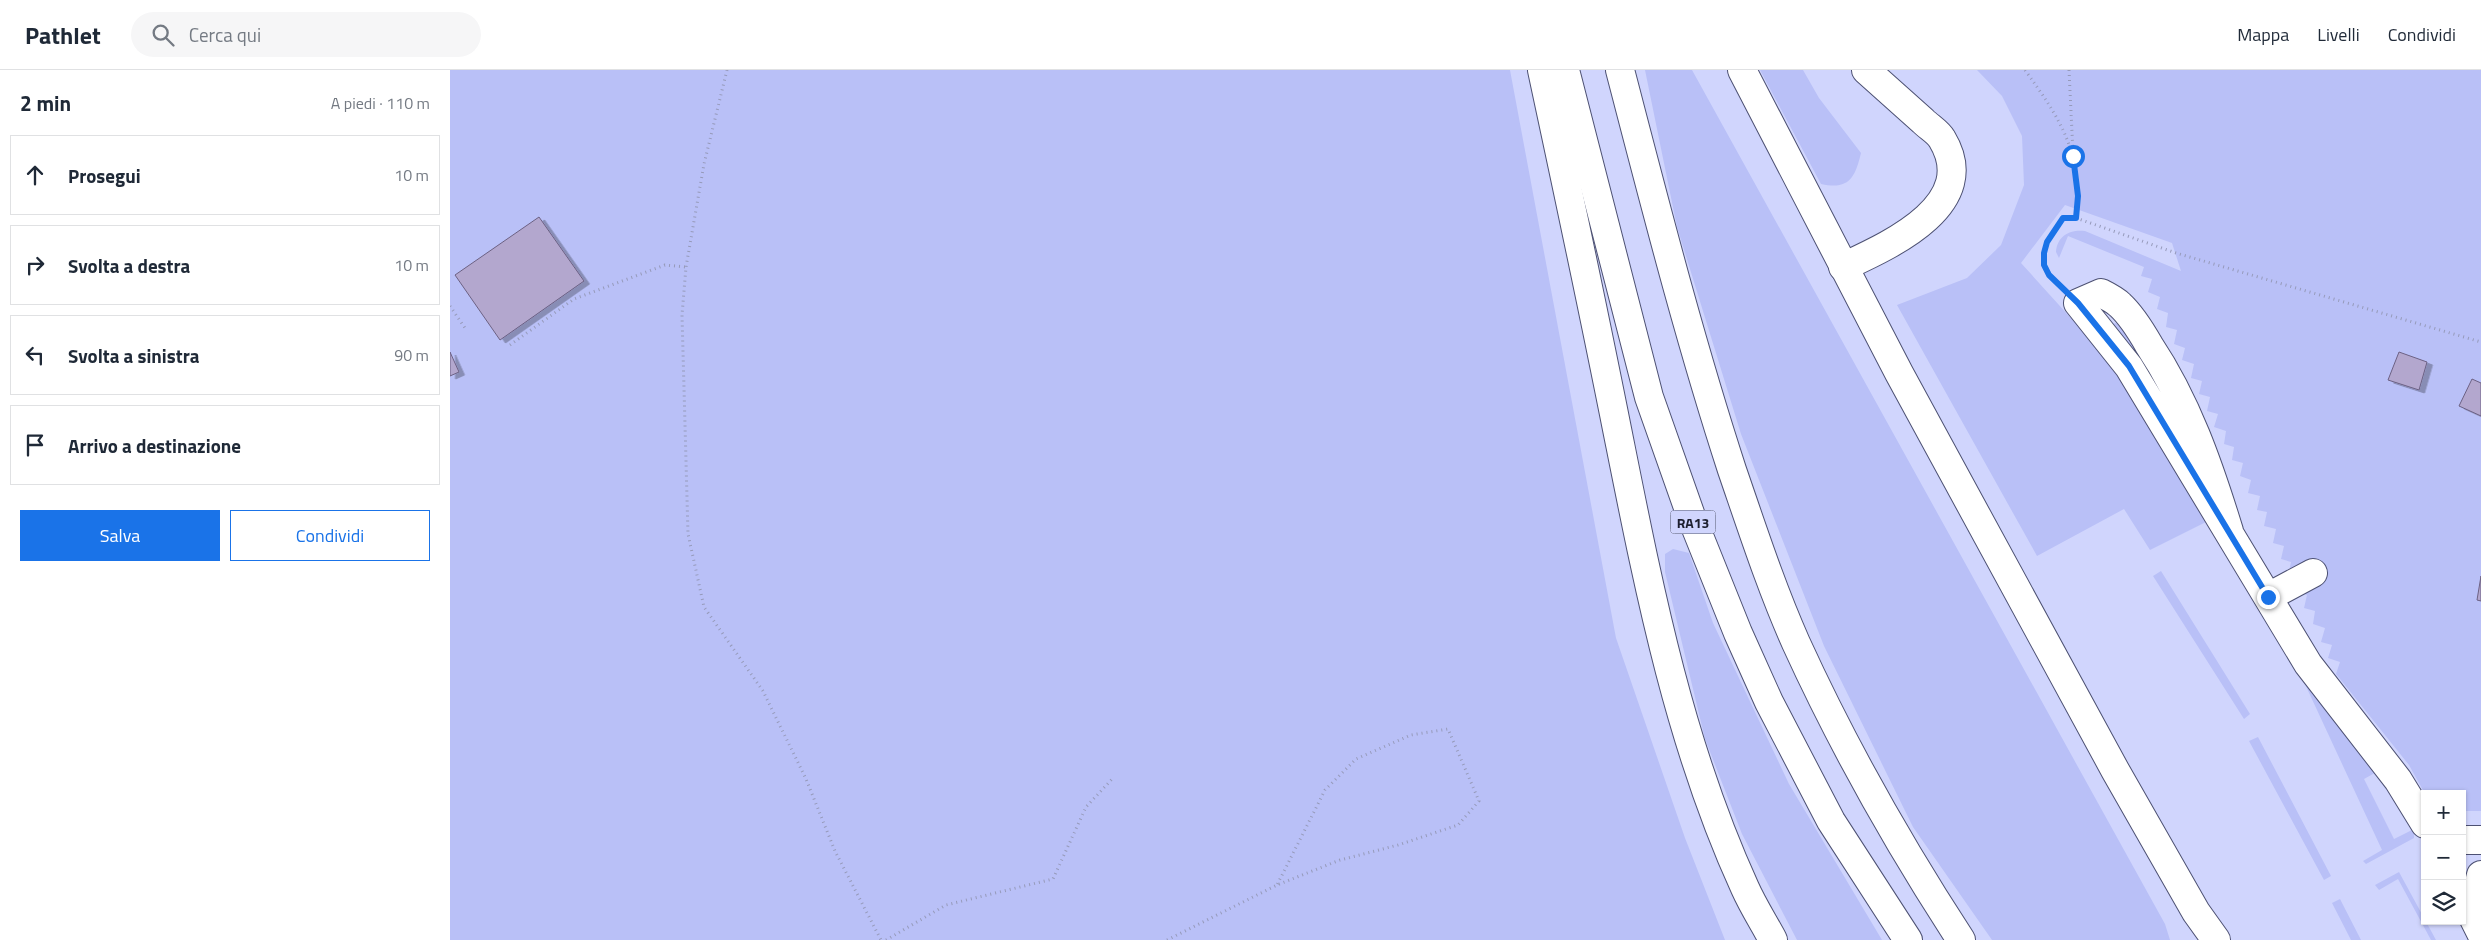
<!DOCTYPE html>
<html lang="it">
<head>
<meta charset="utf-8">
<style>
  body { margin:0; font-family:"Titillium Web",sans-serif; background:#f6f6f7; color:#1f2937 }
  .controls { position:absolute; right:15px; bottom:15px; display:grid; overflow:hidden; border-radius:0px; box-shadow:0 1px 4px #0004 }
  .controls button { width:45px; height:45px; display:grid; place-items:center; padding:0; border:0; border-bottom:1px solid #e0e1e3; background:#fff; color:#1f2937; font:25px sans-serif }
  .stop { position:absolute; width:15px; height:15px; margin:-11px; border:4px solid #1a73e8; border-radius:50%; background:#fff }
  .stop.end { background:#1a73e8; border-color:#fff; box-shadow:0 1px 5px #0008 }
  .list { margin:0; padding:0; list-style:none }
  h2 { display:flex; justify-content:space-between; align-items:center; height:65px; margin:0; padding:0 20px; font-size:21px }
  h2 small { font-size:16px; font-weight:400; color:#747a83 }
  .list li { display:grid; grid-template-columns:32px 1fr auto; gap:15px; align-items:center; box-sizing:border-box; height:80px; margin:0 10px 10px; padding:0 10px; border:1px solid #e0e1e3; border-radius:0px }
  .list b { display:block; font-size:19px; white-space:nowrap }
  .list em { font-size:16px; font-style:normal; color:#747a83 }
  .actions { display:flex; gap:10px; padding:15px 20px }
  .actions a { flex:1; padding:11px 0; border:1px solid #1a73e8; border-radius:0px; text-align:center; font-size:18px; color:#1a73e8 }
  .actions .main { background:#1a73e8; color:#fff }
  .icon { flex:none; width:28px; height:28px; fill:none; stroke:currentColor; stroke-width:2; stroke-linecap:round; stroke-linejoin:round }
  .map { position:relative; flex:none; width:2031px; height:870px; overflow:hidden }
  header { display:flex; align-items:center; gap:30px; box-sizing:border-box; height:70px; padding:0 25px; background:#fff; border-bottom:1px solid #e0e1e3 }
  header strong { font-size:24px }
  nav { display:flex; gap:28px; margin-inline-start:auto; font-size:18px }
  .search { width:350px; height:45px; background:#f6f6f7; display:flex; align-items:center; gap:12px; box-sizing:border-box; padding:0 18px; border-radius:28px; color:#747a83; font-size:19px }
  main { display:flex }
  aside { flex:1; background:#fff }
  .map>svg:first-child { display:block }
  .green { fill:#b9c0f7 }
  .building { fill:#b3a7ce; stroke:#6c6183; filter:url(#shadow) }
  .lines { fill:none; stroke-linecap:round; stroke-linejoin:round }
  .minor-casing { stroke:#4d5173; stroke-width:30 }
  .major-casing { stroke:#4d5173; stroke-width:30 }
  .highway-casing { stroke:#4d5173; stroke-width:30 }
  .path { stroke:#969aba; stroke-width:3; stroke-dasharray:1 4; stroke-linecap:butt }
  .minor { stroke:#fff; stroke-width:28 }
  .major { stroke:#fff; stroke-width:28 }
  .highway { stroke:#fff; stroke-width:28 }
  .route { stroke:#1a73e8; stroke-width:6 }
  .labels { text-anchor:middle; dominant-baseline:central; stroke-width:4; stroke-linejoin:round; paint-order:stroke }
  .shield { fill:#d0d5fd; stroke:#53566c; stroke-width:1 }
  .shield-label { font-size:14px; font-weight:bold; fill:#1d1f2e }
</style>
</head>
<body>
<header>
<strong>Pathlet</strong>
<div class="search"><svg class="icon" aria-label="search" viewBox="0 0 24 24"><circle cx="10" cy="10" r="6"/><path d="M15 15l6 6"/></svg>Cerca qui</div>
<nav><a>Mappa</a><a>Livelli</a><a>Condividi</a></nav>
</header>
<main>
<aside>
<h2>2 min<small>A piedi · 110 m</small></h2>
<ul class="list">
<li><svg class="icon" aria-label="ahead" viewBox="0 0 24 24"><path d="M12 20V5M6 11l6-6 6 6"/></svg><div><b>Prosegui</b></div><em>10 m</em></li>
<li><svg class="icon" aria-label="right" viewBox="0 0 24 24"><path d="M7 20v-9h11M14 6l5 5-5 5"/></svg><div><b>Svolta a destra</b></div><em>10 m</em></li>
<li><svg class="icon" aria-label="left" viewBox="0 0 24 24"><path d="M17 20v-9H6M10 6l-5 5 5 5"/></svg><div><b>Svolta a sinistra</b></div><em>90 m</em></li>
<li><svg class="icon" aria-label="arrive" viewBox="0 0 24 24"><path d="M6 21V4h12l-3 4 3 4H6"/></svg><div><b>Arrivo a destinazione</b></div></li>
</ul>
<div class="actions"><a class="main">Salva</a><a>Condividi</a></div>
</aside>
<div class="map">
<svg width="2031" height="870" viewBox="0 0 2031 870">
  <defs>
    <filter id="shadow"><feDropShadow dx="5.5" dy="3" stdDeviation="0" flood-color="#0004"/></filter>
  </defs>
  <rect width="100%" height="100%" fill="#d0d5fd"/>
  <path class="green" d="M0 0H1060L1166 568 1235 768 1275 870H0Z
    M1195 0H1242L1715 854 1720 870H1542L1463 757 1374 576 1291 364 1227 157Z
    M1310 0H1353L1369 28 1411 83C1405 108 1399 120 1371 114Z
    M1527 0H2031V741H2012V724H1975L1959 695 1886 604 1890 592 1878 588 1882 575 1871 572 1875 558 1863 554 1865 541 1854 538 1857 525 1846 521 1838 506 1841 492 1831 489 1834 476 1823 473 1826 459 1814 456 1817 442 1807 440 1810 426 1798 423 1801 410 1790 406 1793 393 1782 390 1784 377 1774 374 1776 361 1764 357 1768 344 1757 341 1760 327 1749 324 1752 311 1741 308 1744 294 1732 290 1735 278 1724 274 1727 260 1716 257 1718 243 1707 239 1710 227 1698 222 1702 209 1691 206 1694 197 1618 166 1609 188 1606 182C1607 166 1620 159 1635 161L1731 201 1722 173 1615 135 1571 193 1667 299 1932 699 1914 709 1944 769 1964 759V768L1916 794 1913 791 1932 780 1854 612 1757 453 1758 451 1700 480 1674 439 1587 486 1447 235 1517 208 1551 175 1574 115 1572 66 1552 26Z
    M1666 253 1683 268 1718 334 1661 258 1663 254Z
    M1223 479 1239 483 1263 553 1339 714 1432 870H1347L1292 764 1255 669 1215 502V484Z
    M1711 501 1800 644 1794 649 1703 506Z
    M1808 667 1881 806 1874 810 1799 671Z
    M1949 802 1986 870H1981L1948 809 1929 820 1925 815Z
    M1890 829 1911 870H1901L1882 833Z"/>
  <path class="building" d="M89 147 134 211 50 270 5 205Z
    M0 282 9 302 0 306Z
    M1949 282 1977 292 1969 320 1938 310Z
    M2022 309 2031 313V346L2009 336Z
    M2031 506V531L2027 530Z"/>
  <g class="lines">
    <defs>
      <path id="minor" d="M1393 197C1438 176 1532 135 1492 69 1488 62 1479 57 1473 51 1454 34 1435 17 1416 0
        M1779 461C1759 396 1737 332 1699 275 1691 261 1682 246 1670 235 1665 230 1657 226 1651 223L1628 233 1679 297 1858 594 1948 710 1975 754
        M1818 527 1863 503
        M2012 770H2031
        M2031 805 2021 843 2031 863"/>
      <path id="major" d="M1092 0C1118 121 1144 243 1168 364 1199 519 1229 674 1295 818 1303 836 1314 853 1323 870
        M1292 0 1449 303 1665 700 1746 842 1766 870"/>
      <path id="highway" d="M1115 0 1199 327 1241 446 1288 563 1319 632 1381 751 1458 870
        M1170 0C1205 134 1239 268 1282 400 1302 458 1321 517 1346 573 1393 676 1449 775 1511 870"/>
    </defs>
    <use href="#minor" class="minor-casing"/>
    <use href="#major" class="major-casing"/>
    <use href="#highway" class="highway-casing"/>
    <path class="path" d="M277 0 254 94 236 197 232 245 238 464 254 537 313 621 356 709 385 781 431 870
      M1575 0C1611 50 1633 83 1626 148H1613C1595 170 1584 191 1608 213
      M1619 0 1623 83
      M1626 148 1726 183 2031 272
      M0 236 15 258
      M60 275 124 229 215 195 236 197
      M436 870 496 835 603 809 636 737 664 707
      M717 870 827 815 890 790 948 775 1008 755 1029 731 998 659 961 665 906 689 875 720 827 815"/>
    <use href="#minor" class="minor"/>
    <use href="#major" class="major"/>
    <use href="#highway" class="highway"/>
  </g>
  <g class="lines">
    <path class="route" d="M1623 86 1628 126 1626 148H1613L1597 172 1594 183V195L1599 205 1628 233 1679 296 1818 527"/>
  </g>
  <g class="labels">
    <rect class="shield" x="1220.5" y="440.5" width="45" height="23" rx="4"/>
    <g class="shield-label">
      <text x="1243" y="452">RA13</text>
    </g>
  </g>
</svg>
<div class="controls">
<button>+</button>
<button>−</button>
<button><svg class="icon" aria-label="layers" viewBox="0 0 24 24"><path d="M12 4l9 5-9 5-9-5zM3 14l9 5 9-5"/></svg></button>
</div>
<div class="stop" style="left:1623px;top:86px"></div>
<div class="stop end" style="left:1818px;top:527px"></div>
</div>
</main>
</body>
</html>
